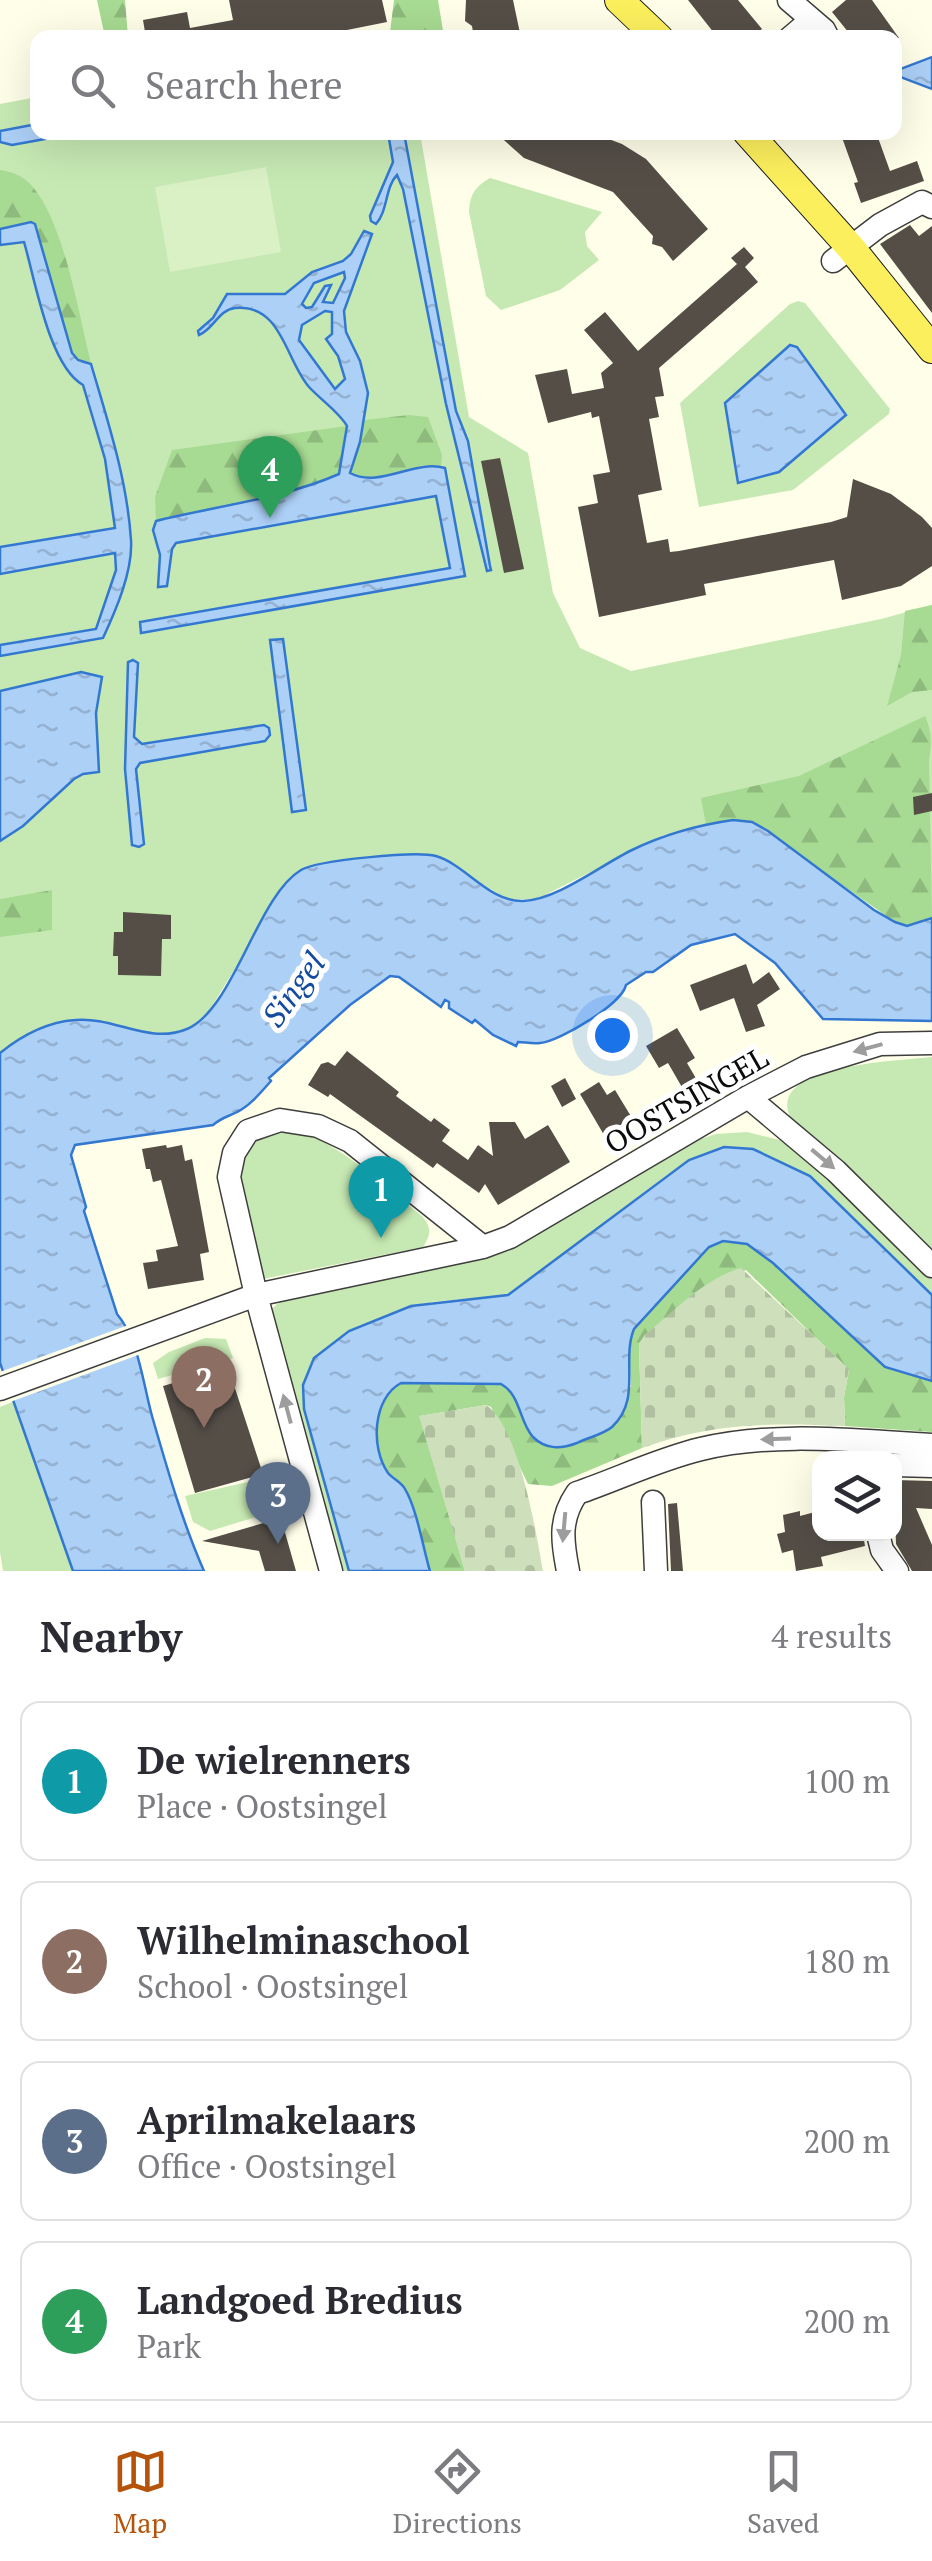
<!DOCTYPE html>
<html lang="en">
<head>
<meta charset="utf-8">
<style>
  body { margin:0; font-family:"PT Serif",serif; background:#f2f2f3; color:#2b2b33 }
  .controls { position:absolute; right:30px; bottom:30px; display:grid; overflow:hidden; border-radius:20px; box-shadow:0 10px 40px #0002 }
  .controls button { width:90px; height:90px; display:grid; place-items:center; padding:0; border:0; border-bottom:2px solid #e1e1e2; background:#fff; color:#2b2b33; font:50px sans-serif }
  .you { position:absolute; left:612px; top:1035px; width:35px; height:35px; margin:-25px; border:8px solid #fff; border-radius:50%; background:#1a73e8; box-shadow:0 0 0 15px #1a73e833 }
  .badge { display:grid; place-items:center; width:65px; height:65px; border-radius:50%; background:#b45309; color:#fff; font-size:32px; font-weight:700 }
  .pin { position:absolute; translate:-50% -82px; filter:drop-shadow(0 2px 5px #0008) }
  .pin::after { content:''; position:absolute; top:52px; width:35px; height:30px; background:inherit; clip-path:polygon(0 0,100% 0,50% 100%) }
  .list { margin:0; padding:0; list-style:none }
  h2 { display:flex; justify-content:space-between; align-items:center; height:130px; margin:0; padding:0 40px; font-size:42px }
  h2 small { font-size:32px; font-weight:400; color:#7c7c81 }
  .list li { display:grid; grid-template-columns:65px 1fr auto; gap:30px; align-items:center; box-sizing:border-box; height:160px; margin:0 20px 20px; padding:0 20px; border:2px solid #e1e1e2; border-radius:20px }
  .list b { display:block; font-size:38px; white-space:nowrap }
  .list p { margin:0; font-size:32px; white-space:nowrap; color:#7c7c81 }
  .list em { font-size:32px; font-style:normal; color:#7c7c81 }
  .icon { flex:none; width:55px; height:55px; fill:none; stroke:currentColor; stroke-width:2; stroke-linecap:round; stroke-linejoin:round }
  .map { position:relative; flex:none; width:932px; height:1571px; overflow:hidden }
  .search { position:absolute; background:#fff; box-shadow:0 10px 40px #0002; left:30px; right:30px; top:30px; height:110px; display:flex; align-items:center; gap:25px; box-sizing:border-box; padding:0 35px; border-radius:20px; color:#7c7c81; font-size:38px }
  .sheet { height:850px; background:#fff }
  nav { display:flex; justify-content:space-around; align-items:center; box-sizing:border-box; height:140px; border-top:2px solid #e1e1e2; background:#fff; font-size:28px; color:#7c7c81 }
  nav a { display:grid; justify-items:center; gap:5px }
  nav .on { color:#b45309 }
  .map>svg:first-child { display:block }
  .grass { fill:#c6e9b3; fill-rule:evenodd }
  .forest { fill:url(#forest-firs) }
  .cemetery { fill:url(#cemetery-stones) }
  .pitch { fill:#daf0c5 }
  .water { fill:url(#water-ripples); stroke:#3378d0; stroke-width:2.5; fill-rule:evenodd }
  .pier { fill:#fffee9 }
  .building { fill:#544e47 }
  .lines { fill:none; stroke-linecap:round; stroke-linejoin:round }
  .minor-casing { stroke:#3e3e3e; stroke-width:25 }
  .major-casing { stroke:#1c1c1c; stroke-width:30 }
  .minor { stroke:#fff; stroke-width:22 }
  .major { stroke:#fcef5d; stroke-width:28 }
  .oneway { fill:#9d9d9d }
  .labels { text-anchor:middle; dominant-baseline:central; stroke-width:10; stroke-linejoin:round; paint-order:stroke }
  .street-label { font-size:30px; fill:#0b0b0b; stroke:#fff }
  .water-label { font-size:32px; font-style:italic; fill:#134b9f; stroke:#fff }
</style>
</head>
<body>
<div class="map">
<svg width="932" height="1571" viewBox="0 0 932 1571">
  <defs>
    <pattern id="forest-firs" width="22" height="20" patternUnits="userSpaceOnUse" patternTransform="scale(2.5)"><rect width="22" height="20" fill="#a7da92"/><path d="M5 1l3.5 6h-7zM16 11l3.5 6h-7z" fill="#8eba7d"/></pattern>
    <pattern id="cemetery-stones" width="16" height="16" patternUnits="userSpaceOnUse" patternTransform="scale(2.5)"><rect width="16" height="16" fill="#cee0bb"/><path d="M2 7V4a2 2 0 0 1 4 0v3zM10 15v-3a2 2 0 0 1 4 0v3z" fill="#b0bf9f"/></pattern>
    <pattern id="water-ripples" width="26" height="14" patternUnits="userSpaceOnUse" patternTransform="scale(2.5)"><rect width="26" height="14" fill="#add0f7"/><path d="M2 4q2-2 4 0t4 0M15 11q2-2 4 0t4 0" fill="none" stroke="#94b1d2"/></pattern>
  </defs>
  <rect width="100%" height="100%" fill="#fffee9"/>
  <path class="grass" d="M37 97 38 132 420 133 469 417 528 453 553 593 580 648 631 671 881 619 932 605V918L734 820 664 835 537 899H507L436 856H378L290 879 209 1011 189 1028 164 1034 137 1032 101 1023 15 1041 0 1053V104Z
    M490 178 602 212 585 232 587 246 599 260 560 290 501 310 486 296 469 212C470 194 475 187 490 178Z
    M798 301 805 303 890 409 889 414 793 490 699 507 680 403 790 304ZM797 346 845 415 780 472Z
    M932 1057V1253L798 1129C746 1065 898 1061 932 1057Z
    M288 1128C340 1142 380 1183 422 1216 432 1228 431 1234 423 1247L263 1279C256 1248 231 1183 242 1154 249 1137 272 1131 288 1128Z
    M747 1132 784 1141 822 1172 932 1279V1295L810 1176 753 1149 702 1154 668 1174 508 1295 431 1302 304 1409 349 1571H336L269 1312 277 1304 289 1299 484 1258 688 1143 716 1134Z
    M205 1338 226 1339 233 1358 158 1379 153 1363 169 1352Z
    M15 1401 73 1571H3L0 1552V1407Z
    M279 1475 289 1507 210 1531 193 1522 185 1496Z"/>
  <path class="forest" d="M97 0H125L128 37H105Z
    M394 0H438L444 37H392L390 32Z
    M0 170C10 172 20 174 28 182 63 214 79 316 91 363L78 360 72 353 35 224 31 222 0 229Z
    M409 415 428 417 442 455 441 466 423 465 374 479 351 476 364 420Z
    M347 426 339 474C281 499 217 506 156 521L155 497 172 450Z
    M932 605V690L912 692 887 706 901 655 905 611Z
    M925 716C932 731 932 744 929 760L932 918 907 926 895 922 752 822 733 820 706 824 701 798 799 776Z
    M52 890V930L0 937V899Z
    M723 1241 747 1244 773 1263 885 1367 932 1381V1432L845 1426 844 1397 849 1370 746 1270 711 1283 645 1335 639 1344 642 1448 552 1486 528 1484 491 1407 486 1405 420 1416 465 1571H430C423 1548 417 1509 405 1489 401 1482 393 1479 388 1473 370 1447 373 1398 400 1383L501 1384 510 1389 533 1437 631 1387 629 1341 634 1329 709 1247Z"/>
  <path class="cemetery" d="M741 1268 849 1369 844 1397 845 1426C771 1423 713 1422 642 1448L639 1344 645 1335C673 1312 705 1278 741 1268Z
    M486 1405C519 1427 536 1532 543 1571H465L419 1416Z"/>
  <path class="pitch" d="M266 167 281 252 170 272 155 187Z"/>
  <path class="water" d="M932 57V89L895 75V71Z
    M37 124 38 132 78 133 12 145 0 142V131Z
    M388 133H404L456 411 468 441 490 566 491 570 487 571 446 404 403 189 397 175C385 187 388 211 376 224L371 221 370 216 393 162Z
    M31 222 35 224 72 353 78 360 91 364C108 422 127 479 131 540 133 571 116 610 103 638L0 656V645L96 629 116 570 115 553 0 574V547L115 528 105 459 83 385C49 366 35 279 24 242L0 245V229Z
    M364 231 372 234 344 311 346 332 360 361 368 393 360 442 350 473C380 489 414 459 445 468L465 576 141 633 140 622 450 568 436 496 176 543 172 549 167 586 158 587 160 555 153 530 156 521C216 506 282 499 339 474L347 426C339 412 321 400 309 387 285 359 282 304 235 308 218 310 214 329 199 335L198 331 213 318 227 294H285L312 272 343 261 351 254ZM344 272 345 278 333 303 323 302 331 285 325 286 312 307 306 308 302 304 314 283ZM325 311 332 312V334L326 339 338 356 345 379 335 389 299 340 302 325Z
    M790 345 797 347 846 415 779 472 738 483 725 403Z
    M283 639 306 810 292 812 270 640Z
    M133 660 138 663 134 737 142 744 264 725 269 728 270 735 265 741 140 763 136 769 144 844 139 847 132 845 125 769 128 662Z
    M81 672 102 677 96 713 99 772 83 774 74 779 23 826 0 841V691Z
    M733 820 752 822 768 831 874 910 895 922 907 926 932 918V1021L823 1019 775 963 735 934 691 945 653 972H646L626 985C622 1004 560 1041 540 1043 532 1044 524 1042 518 1042L516 1046 493 1035 475 1020 472 1023 449 1008V1002L445 1000 441 1007 399 977 390 976 350 1005 269 1078 271 1081C261 1092 250 1106 237 1112 227 1117 221 1118 213 1125L75 1145 71 1155 86 1207 84 1211 117 1314C139 1340 143 1384 152 1416 167 1468 182 1521 204 1571H73L0 1363V1053C21 1036 48 1022 75 1020 114 1016 148 1045 187 1029 234 1009 257 896 301 870 318 860 416 851 436 856 466 865 489 902 523 901 557 900 601 865 632 850 665 834 698 825 733 820Z
    M724 1147 753 1149 810 1176 932 1295V1381L885 1367 773 1263 747 1244 723 1241 709 1247 634 1329C621 1361 642 1399 612 1427 604 1434 587 1438 577 1443 561 1449 546 1450 533 1437 519 1422 521 1395 501 1384L401 1383C373 1398 370 1447 388 1473 393 1479 401 1482 405 1489 417 1509 423 1548 430 1571H349L304 1409 303 1385 314 1358 349 1331 411 1306 508 1295 689 1160Z"/>
  <path class="pier" d="M131 1324 141 1354 10 1402 0 1372Z"/>
  <path class="building" d="M229 0H382L387 22 307 38H146L143 20 187 12 190 28 233 20Z
    M466 0H513L521 38H474L472 26 465 21Z
    M688 0H738L762 29 751 38H718Z
    M846 0H872L899 38H853L832 12Z
    M495 132H590L622 144 646 159 708 229 673 261 662 247 652 244 653 236 613 192 524 158Z
    M840 132H876L890 171 917 161 924 181 861 203 854 183 858 182Z
    M910 225 919 236 932 226V313L880 244Z
    M744 247 754 258 745 267 758 282 659 368 664 396 655 397 659 417 649 419 662 490 638 495 647 543 668 539 670 552 679 551 831 522 847 517 853 479 891 494 922 517 932 528V566L901 586 842 600 834 560 704 584 706 595 599 617 578 507 598 503 593 475 610 472 599 416 592 418 591 412 548 423 535 375 567 369 572 394 604 388 601 373 613 363 584 330 605 312 638 351 737 264 731 258Z
    M500 458 524 569 504 573 481 461Z
    M932 793V811L914 815 913 797Z
    M123 912 171 915V939H162L161 976 118 975V956H113L114 932H123Z
    M746 964 753 984 769 972 780 989 757 1005 765 1026 746 1032 734 998 700 1011 690 985Z
    M677 1028 695 1058 687 1063 697 1080 683 1089 668 1063 659 1068 646 1046Z
    M347 1051 399 1092 396 1096 431 1122 434 1118 450 1130 442 1141 468 1160 478 1145 493 1156 489 1122H515L525 1139 548 1125 570 1162 498 1205 485 1184 479 1193 437 1163 433 1168 330 1094 328 1097 308 1085 321 1064 328 1062 335 1066Z
    M565 1078 576 1099 562 1107 551 1086Z
    M599 1082 607 1095 615 1090 632 1118 619 1126 618 1136 609 1132 604 1135 580 1094Z
    M166 1145 167 1148 182 1145 185 1161 192 1159 209 1252 200 1254 204 1280 148 1289 143 1263 158 1261 156 1250 178 1246 161 1180 153 1182 150 1169H146L142 1149Z
    M228 1367 263 1474 195 1493 163 1386Z
    M894 1480 932 1481V1509L916 1508 932 1545V1571H912L896 1544Z
    M677 1503 683 1571H671L668 1504Z
    M800 1511V1516L815 1512 819 1534H863L865 1546 821 1557 823 1566 796 1571 793 1550 782 1553 777 1534 785 1532 783 1515Z
    M277 1519 280 1530 284 1529 296 1571H265L259 1551 202 1541Z"/>
  <g class="lines">
    <defs>
      <path id="minor" d="M789 0 824 30 828 38
        M790 38 810 21
        M833 261 880 225 922 202 932 207
        M748 1097 836 1171 932 1266
        M0 1389 256 1295 483 1247 510 1237 748 1097 806 1067 880 1044 932 1043
        M894 1465 932 1466
        M653 1502 656 1571
        M878 1534 882 1550 897 1571
        M331 1571 256 1295 229 1177 234 1153 248 1131 280 1120 318 1126 350 1141 483 1247
        M568 1571C562 1541 559 1519 577 1493 618 1479 659 1459 701 1449 777 1431 855 1441 932 1445"/>
      <path id="major" d="M619 0 659 38
        M747 132 851 248 932 349"/>
    </defs>
    <use href="#minor" class="minor-casing"/>
    <use href="#major" class="major-casing"/>
    <use href="#minor" class="minor"/>
    <use href="#major" class="major"/>
  </g>
  <defs><path id="oneway-solid" d="M-6-.8H1V-3.2L6.5 0L1 3.2V.8H-6Z" transform="scale(2.5)"/></defs>
  <g class="oneway">
    <use href="#oneway-solid" transform="translate(868 1048) rotate(165)"/>
    <use href="#oneway-solid" transform="translate(823 1159) rotate(40)"/>
    <use href="#oneway-solid" transform="translate(287 1409) rotate(-105)"/>
    <use href="#oneway-solid" transform="translate(776 1439) rotate(178)"/>
    <use href="#oneway-solid" transform="translate(564 1527) rotate(95)"/>
  </g>
  <g class="labels">
    <g class="street-label">
      <text transform="translate(686 1100) rotate(-30)">OOSTSINGEL</text>
    </g>
    <g class="water-label">
      <text transform="translate(293 989) rotate(-54)">Singel</text>
    </g>
  </g>
</svg>
<div class="controls">
<button><svg class="icon" aria-label="layers" viewBox="0 0 24 24"><path d="M12 4l9 5-9 5-9-5zM3 14l9 5 9-5"/></svg></button>
</div>
<div class="you"></div>
<div class="pin badge" style="left:381px;top:1238px;background:#0f9aa8">1</div>
<div class="pin badge" style="left:204px;top:1428px;background:#8d6e63">2</div>
<div class="pin badge" style="left:278px;top:1544px;background:#5c6f8a">3</div>
<div class="pin badge" style="left:270px;top:518px;background:#2e9e5b">4</div>
<div class="search"><svg class="icon" aria-label="search" viewBox="0 0 24 24"><circle cx="10" cy="10" r="6"/><path d="M15 15l6 6"/></svg>Search here</div>
</div>
<section class="sheet">
<h2>Nearby<small>4 results</small></h2>
<ul class="list">
<li><span class="badge" style="background:#0f9aa8">1</span><div><b>De wielrenners</b><p>Place · Oostsingel</p></div><em>100 m</em></li>
<li><span class="badge" style="background:#8d6e63">2</span><div><b>Wilhelminaschool</b><p>School · Oostsingel</p></div><em>180 m</em></li>
<li><span class="badge" style="background:#5c6f8a">3</span><div><b>Aprilmakelaars</b><p>Office · Oostsingel</p></div><em>200 m</em></li>
<li><span class="badge" style="background:#2e9e5b">4</span><div><b>Landgoed Bredius</b><p>Park</p></div><em>200 m</em></li>
</ul>
</section>
<nav>
<a class="on"><svg class="icon" aria-label="map" viewBox="0 0 24 24"><path d="M3 6l6-2 6 2 6-2v14l-6 2-6-2-6 2zM9 4v14M15 6v14"/></svg>Map</a>
<a><svg class="icon" aria-label="directions" viewBox="0 0 24 24"><path d="M12 3l9 9-9 9-9-9zM9 14v-3h6M13 9l2 2-2 2"/></svg>Directions</a>
<a><svg class="icon" aria-label="saved" viewBox="0 0 24 24"><path d="M7 4h10v16l-5-4-5 4z"/></svg>Saved</a>
</nav>
</body>
</html>
